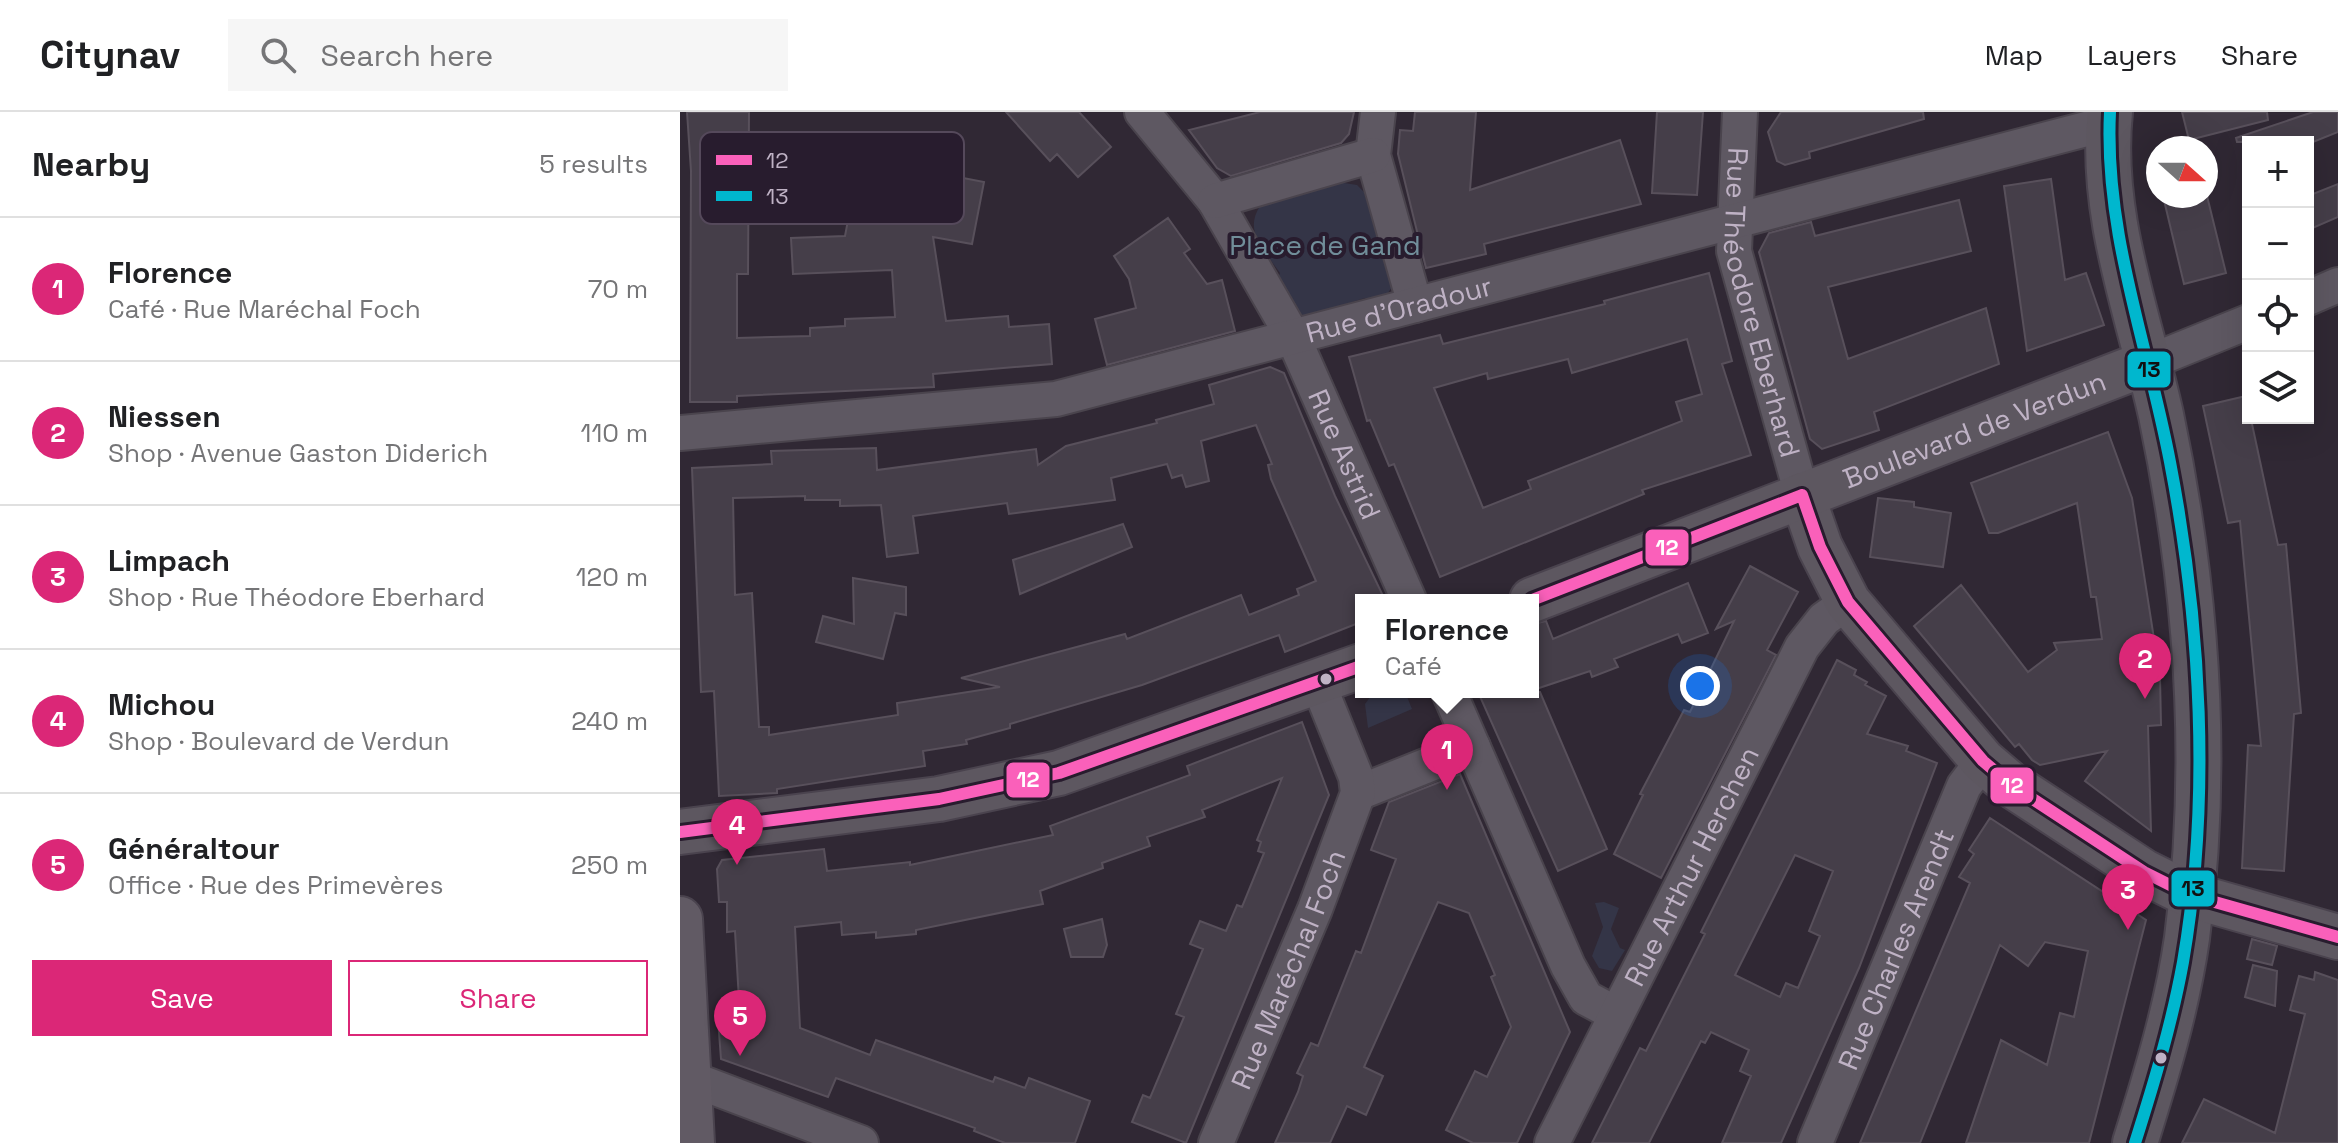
<!DOCTYPE html>
<html lang="en">
<head>
<meta charset="utf-8">
<style>
  body { margin:0; font-family:"Space Grotesk",sans-serif; background:#f6f6f6; color:#202124 }
  .controls { position:absolute; right:24px; top:24px; display:grid; overflow:hidden; border-radius:0px; box-shadow:0 8px 32px #0002 }
  .controls button { width:72px; height:72px; display:grid; place-items:center; padding:0; border:0; border-bottom:2px solid #e0e0e0; background:#fff; color:#202124; font:40px sans-serif }
  .compass { position:absolute; left:1466px; top:24px; width:72px; height:72px; border-radius:50%; background:#fff; box-shadow:0 8px 32px #0002; rotate:111deg }
  .you { position:absolute; left:1020px; top:574px; width:28px; height:28px; margin:-20px; border:6px solid #fff; border-radius:50%; background:#1a73e8; box-shadow:0 0 0 12px #1a73e833 }
  .badge { display:grid; place-items:center; width:52px; height:52px; border-radius:50%; background:#db2777; color:#fff; font-size:26px; font-weight:700 }
  .pin { position:absolute; translate:-50% -66px; filter:drop-shadow(0 2px 4px #0008) }
  .pin::after { content:''; position:absolute; top:42px; width:28px; height:24px; background:inherit; clip-path:polygon(0 0,100% 0,50% 100%) }
  .popup { position:absolute; left:675px; top:482px; width:184px; height:104px; box-sizing:border-box; display:grid; place-content:center; border-radius:0px; background:#fff; filter:drop-shadow(0 2px 6px #0005); font-size:26px; white-space:nowrap; color:#757577 }
  .popup b { font-size:30px; color:#202124 }
  .popup::after { content:''; position:absolute; left:50%; top:100%; margin-left:-16px; border:16px solid transparent; border-top-color:#fff }
  .list { margin:0; padding:0; list-style:none }
  h2 { display:flex; justify-content:space-between; align-items:center; height:104px; margin:0; padding:0 32px; font-size:34px }
  h2 small { font-size:26px; font-weight:400; color:#757577 }
  .list li { display:grid; grid-template-columns:52px 1fr auto; gap:24px; align-items:center; box-sizing:border-box; height:144px; padding:0 32px; border-top:2px solid #e0e0e0 }
  .list b { display:block; font-size:30px; white-space:nowrap }
  .list p { margin:0; font-size:26px; white-space:nowrap; color:#757577 }
  .list em { font-size:26px; font-style:normal; color:#757577 }
  .actions { display:flex; gap:16px; padding:24px 32px }
  .actions a { flex:1; padding:18px 0; border:2px solid #db2777; border-radius:0px; text-align:center; font-size:28px; color:#db2777 }
  .actions .main { background:#db2777; color:#fff }
  .icon { flex:none; width:44px; height:44px; fill:none; stroke:currentColor; stroke-width:2; stroke-linecap:round; stroke-linejoin:round }
  .map { position:relative; flex:none; width:1658px; height:1031px; overflow:hidden }
  header { display:flex; align-items:center; gap:48px; box-sizing:border-box; height:112px; padding:0 40px; background:#fff; border-bottom:2px solid #e0e0e0 }
  header strong { font-size:38px }
  nav { display:flex; gap:44px; margin-inline-start:auto; font-size:28px }
  .search { width:560px; height:72px; background:#f6f6f6; display:flex; align-items:center; gap:20px; box-sizing:border-box; padding:0 28px; border-radius:0px; color:#757577; font-size:30px }
  main { display:flex }
  aside { flex:1; background:#fff }
  .map>svg:first-child { display:block }
  .green { fill:#343547 }
  .building { fill:#453e49; stroke:#58505b; stroke-width:2; fill-rule:evenodd }
  .lines { fill:none; stroke-linecap:round; stroke-linejoin:round }
  .street-casing { stroke:#4a444d; stroke-width:38 }
  .secondary-casing { stroke:#4a434e; stroke-width:48 }
  .primary-casing { stroke:#4a434e; stroke-width:48 }
  .street { stroke:#5e5862; stroke-width:34 }
  .secondary { stroke:#5d5760; stroke-width:44 }
  .primary { stroke:#615a64; stroke-width:44 }
  .bus-1-casing { stroke:#281c2e; stroke-width:18 }
  .bus-2-casing { stroke:#281c2e; stroke-width:18 }
  .bus-1 { stroke:#fa60ba; stroke-width:12 }
  .bus-2 { stroke:#00b7ce; stroke-width:12 }
  .bus-dot { fill:#bfb2c5; stroke:#281c2e; stroke-width:3 }
  .labels { text-anchor:middle; dominant-baseline:central; stroke-width:8; stroke-linejoin:round; paint-order:stroke }
  .park-label { font-size:28px; fill:#718e9a; stroke:#281c2e }
  .street-label { font-size:28px; fill:#bfb2c5; stroke:#281c2e }
  .key { fill:#281c2e; stroke:#55495b; stroke-width:2 }
  .key-label { font-size:22px; fill:#bfb2c5 }
  .line-badge { stroke:#281c2e; stroke-width:3 }
  .badge-label { font-size:22px; text-anchor:middle; font-weight:bold; fill:#fff }
  .pale-badge-label { font-size:22px; text-anchor:middle; font-weight:bold; fill:#111 }
</style>
</head>
<body>
<header>
<strong>Citynav</strong>
<div class="search"><svg class="icon" aria-label="search" viewBox="0 0 24 24"><circle cx="10" cy="10" r="6"/><path d="M15 15l6 6"/></svg>Search here</div>
<nav><a>Map</a><a>Layers</a><a>Share</a></nav>
</header>
<main>
<aside>
<h2>Nearby<small>5 results</small></h2>
<ul class="list">
<li><span class="badge">1</span><div><b>Florence</b><p>Café · Rue Maréchal Foch</p></div><em>70 m</em></li>
<li><span class="badge">2</span><div><b>Niessen</b><p>Shop · Avenue Gaston Diderich</p></div><em>110 m</em></li>
<li><span class="badge">3</span><div><b>Limpach</b><p>Shop · Rue Théodore Eberhard</p></div><em>120 m</em></li>
<li><span class="badge">4</span><div><b>Michou</b><p>Shop · Boulevard de Verdun</p></div><em>240 m</em></li>
<li><span class="badge">5</span><div><b>Généraltour</b><p>Office · Rue des Primevères</p></div><em>250 m</em></li>
</ul>
<div class="actions"><a class="main">Save</a><a>Share</a></div>
</aside>
<div class="map">
<svg width="1658" height="1031" viewBox="0 0 1658 1031">
  <rect width="100%" height="100%" fill="#302834"/>
  <path class="green" d="M658 70 677 73 684 80 706 157H711L715 171 702 189 692 192 685 186 643 199 642 204 621 205 595 173 600 161C585 139 563 120 580 94Z
    M694 580H725L732 597 688 616 685 592Z
    M924 790 939 796 931 817 940 836 945 838 932 859 919 856 912 844 923 815 915 791Z"/>
  <path class="building" d="M7 0H69L68 162H57V226L130 224V216L165 214V207L215 205 212 158 113 162 111 126 165 124 180 46 304 70 292 132 253 125 266 209 328 204 329 215 369 212 372 252 253 262 254 275 57 284V290H10L11 59Z
    M326 0H399L431 35 398 65 377 42 370 49Z
    M580 0H674L669 22 661 31 551 64 537 56 509 18Z
    M735 0H796L790 78 940 28 961 92 804 132 806 142 746 156 718 42 720 18 733 19Z
    M977 0H1023L1017 83 972 81Z
    M1101 0H1243L1244 7 1129 40 1130 46 1105 53 1097 49 1088 20Z
    M1502 0H1587L1588 8 1509 28Z
    M1633 0H1658V20L1633 30H1557L1556 26Z
    M1371 67 1385 168 1406 161 1424 213 1347 239 1324 74Z
    M1658 72V105L1628 118V84Z
    M1483 84H1527L1546 161 1504 172Z
    M1279 88 1291 139 1148 175 1168 247 1306 196 1319 252 1194 300 1199 318 1142 337 1130 327 1079 140 1089 121 1131 110 1135 124Z
    M488 106 510 137 504 141 527 172 542 168 555 219 427 253 415 207 456 196 449 167 434 144Z
    M1029 161 1052 249 1042 252 1071 343 962 378 964 382 760 465 714 352 709 354 690 308 687 309 669 245 760 223 763 232 925 192 924 189ZM1007 227 1022 282 996 290 1002 309 848 369 851 377 803 396 754 276 807 261 808 267 888 247 892 261Z
    M590 255 604 261 655 384 705 488H681V510L605 540 599 523 462 573 330 612V616L286 628 287 632 243 639 245 654 97 677V681L39 684 34 579 21 580 12 356 92 352 91 339 196 336 197 358 356 337 358 353 386 334 477 311 476 308 534 292 529 273ZM576 313 592 352 588 353 591 367 636 469 617 477 619 483 569 503 561 483 447 527 445 522 281 566 320 575 217 591 218 603 89 623V615H79L72 481 55 483 53 386 125 384V388H160V394L201 393 207 445 238 441 233 404 327 391 329 402 435 388 431 366 487 352 492 366 502 363 506 375 529 369 521 329Z
    M1566 284 1598 433 1606 432 1621 601 1614 602 1604 759 1562 756 1568 633 1581 634 1560 409 1548 411 1523 294Z
    M1428 320 1452 386 1480 565 1481 613 1468 614 1471 719 1405 669 1427 639 1360 653 1352 648 1339 632 1335 635 1234 514 1281 473 1348 560 1377 538 1374 531 1422 527 1416 485H1411L1397 391 1318 421H1309L1291 371Z
    M1198 386 1234 390V395L1271 401 1263 455 1190 445Z
    M443 412 452 435 340 482 333 448Z
    M1070 454 1118 480 1087 538 1096 543 981 766 934 742 963 683 960 682 1004 598 1010 600 1054 509 1036 517Z
    M173 466 226 475V503L215 501 203 547 136 530 143 504 174 512Z
    M1008 471 1028 521 1002 531 998 522 934 547 938 555 912 565 910 559 853 578V512L866 509 873 527Z
    M1157 548 1176 558 1174 563 1187 570 1185 573 1206 584 1187 622 1228 634 1226 639 1257 651 1179 856 1101 1031H1042L1071 964 1060 959 1069 938 1031 920 1025 931 1021 929 969 1031H912L960 936 966 939 1025 822 1021 820ZM1115 743 1153 759 1129 819 1140 824 1128 852 1118 876 1106 871 1100 885 1055 863Z
    M798 580H860L927 737 878 759Z
    M622 610 649 683 506 1031 452 1010 463 983 470 986 504 905 496 902 523 837 510 832 520 809 546 819 557 793 562 795 584 741 578 739 581 730 577 728 602 666 522 698 525 705 467 725 470 734 422 751 423 756 360 779 363 792 236 818V822L196 826V820L162 823 161 810 115 815 120 916 190 943 196 928 313 970 315 965 345 976 349 966 410 989 395 1031H325L294 1019 295 1016 156 966 148 985 41 947 38 907 60 906 55 819 47 820V790H39L37 757 42 748 144 737 147 759 230 750V753L373 723 370 714 510 663 507 654Z
    M780 662 890 920 837 1031H793L766 1018 795 959 807 965 831 915 811 865 815 863 789 801 758 790 684 955 703 964 686 1003 667 994 650 1031H595L618 980 623 964 617 961 631 931 638 934 676 839 681 841 716 747 691 738 709 690Z
    M1310 706 1466 808 1409 1031H1286L1321 928 1367 953 1380 901 1394 905 1408 839 1365 830 1348 854 1320 833 1240 1031H1180L1290 771 1279 765 1294 742 1289 738Z
    M422 807 427 833 423 845H391L384 817Z
    M1572 827 1597 834 1592 853 1567 847Z
    M1573 853 1597 859 1595 894 1565 885Z
    M1635 860 1658 868V1031H1502L1524 987 1595 1021 1625 902 1610 898 1619 864 1634 868Z"/>
  <g class="lines">
    <defs>
      <g id="street">
        <path id="s1" d="M462 0 535 89 613 225 729 488"/>
        <path d="M698 0 693 43 735 193"/>
        <path id="s2" d="M1060 0 1054 139 1122 383"/>
        <path d="M535 89 693 43"/>
        <path d="M1628 186 1658 173"/>
        <path d="M1467 251 1568 210"/>
        <path id="s3" d="M0 321 376 287 1429 11"/>
        <path d="M769 580 888 854 906 886 936 902"/>
        <path d="M678 681 793 635"/>
        <path d="M9 966 181 1031"/>
        <path id="s4" d="M536 1031 635 797 678 681 676 665 638 571"/>
        <path id="s5" d="M872 1031 1122 535 1144 507 1168 490"/>
        <path id="s6" d="M1135 1031 1284 674 1303 649"/>
      </g>
      <g id="secondary">
        <path d="M1430 0C1419 104 1459 203 1481 303 1517 475 1530 651 1507 826 1497 896 1476 964 1455 1031"/>
        <path d="M1122 383 1140 435 1168 490 1303 649 1330 672 1464 760 1510 783 1658 825"/>
        <path id="s7" d="M852 488 1467 251"/>
        <path d="M0 720 259 687 379 661 681 554"/>
      </g>
      <path id="primary" d="M0 807 12 1031"/>
    </defs>
    <use href="#street" class="street-casing"/>
    <use href="#secondary" class="secondary-casing"/>
    <use href="#primary" class="primary-casing"/>
    <use href="#street" class="street"/>
    <use href="#secondary" class="secondary"/>
    <use href="#primary" class="primary"/>
    <defs>
      <path id="bus-1" d="M1122 383 1140 435 1168 490 1303 649 1330 672 1464 760 1510 783 1658 825
        M852 488 1122 383
        M0 720 259 687 379 661 681 554"/>
      <path id="bus-2" d="M1430 0C1424 121 1468 233 1490 350 1521 512 1531 687 1503 850 1492 911 1474 971 1455 1031"/>
    </defs>
    <use href="#bus-1" class="bus-1-casing"/>
    <use href="#bus-2" class="bus-2-casing"/>
    <use href="#bus-1" class="bus-1"/>
    <use href="#bus-2" class="bus-2"/>
  </g>
  <g class="bus-dot">
    <circle cx="646" cy="567" r="7"/>
    <circle cx="1481" cy="946" r="7"/>
  </g>
  <g class="labels">
    <g class="park-label">
      <text x="645" y="133">Place de Gand</text>
    </g>
    <g class="street-label">
      <text stroke="none"><textPath href="#s2" startOffset="194">Rue Théodore Eberhard</textPath></text>
      <text stroke="none"><textPath href="#s3" startOffset="732">Rue d'Oradour</textPath></text>
      <text stroke="none"><textPath href="#s7" startOffset="474">Boulevard de Verdun</textPath></text>
      <text stroke="none"><textPath href="#s1" startOffset="400">Rue Astrid</textPath></text>
      <text stroke="none"><textPath href="#s5" startOffset="310">Rue Arthur Herchen</textPath></text>
      <text stroke="none"><textPath href="#s6" startOffset="210">Rue Charles Arendt</textPath></text>
      <text stroke="none"><textPath href="#s4" startOffset="188">Rue Maréchal Foch</textPath></text>
    </g>
  </g>
  <rect x="20" y="20" width="264" height="92" rx="12" class="key"/>
  <rect x="36" y="43" width="36" height="10" fill="#fa60ba"/>
  <rect x="36" y="79" width="36" height="10" fill="#00b7ce"/>
  <g class="key-label">
    <text x="86" y="56">12</text>
    <text x="86" y="92">13</text>
  </g>
  <g class="line-badge">
    <rect x="1446" y="238" width="46" height="39" rx="8" fill="#00b7ce"/>
    <rect x="964" y="416" width="46" height="39" rx="8" fill="#fa60ba"/>
    <rect x="325" y="649" width="46" height="38" rx="8" fill="#fa60ba"/>
    <rect x="1309" y="654" width="46" height="39" rx="8" fill="#fa60ba"/>
    <rect x="1490" y="757" width="46" height="39" rx="8" fill="#00b7ce"/>
  </g>
  <g class="badge-label">
    <text x="987" y="443">12</text>
    <text x="348" y="675">12</text>
    <text x="1332" y="681">12</text>
  </g>
  <g class="pale-badge-label">
    <text x="1469" y="265">13</text>
    <text x="1513" y="784">13</text>
  </g>
</svg>
<div class="controls">
<button>+</button>
<button>−</button>
<button><svg class="icon" aria-label="locate" viewBox="0 0 24 24"><circle cx="12" cy="12" r="6"/><path d="M12 2v4M12 18v4M2 12h4M18 12h4"/></svg></button>
<button><svg class="icon" aria-label="layers" viewBox="0 0 24 24"><path d="M12 4l9 5-9 5-9-5zM3 14l9 5 9-5"/></svg></button>
</div>
<svg class="compass" viewBox="-18 -18 36 36"><path d="M0-13l5 13h-10z" fill="#e53935"/><path d="M0 13l5-13h-10z" fill="#757577"/></svg>
<div class="you"></div>
<div class="pin badge" style="left:767px;top:678px">1</div>
<div class="popup"><b>Florence</b>Café</div>
<div class="pin badge" style="left:1465px;top:587px">2</div>
<div class="pin badge" style="left:1448px;top:818px">3</div>
<div class="pin badge" style="left:57px;top:753px">4</div>
<div class="pin badge" style="left:60px;top:944px">5</div>
</div>
</main>
</body>
</html>
